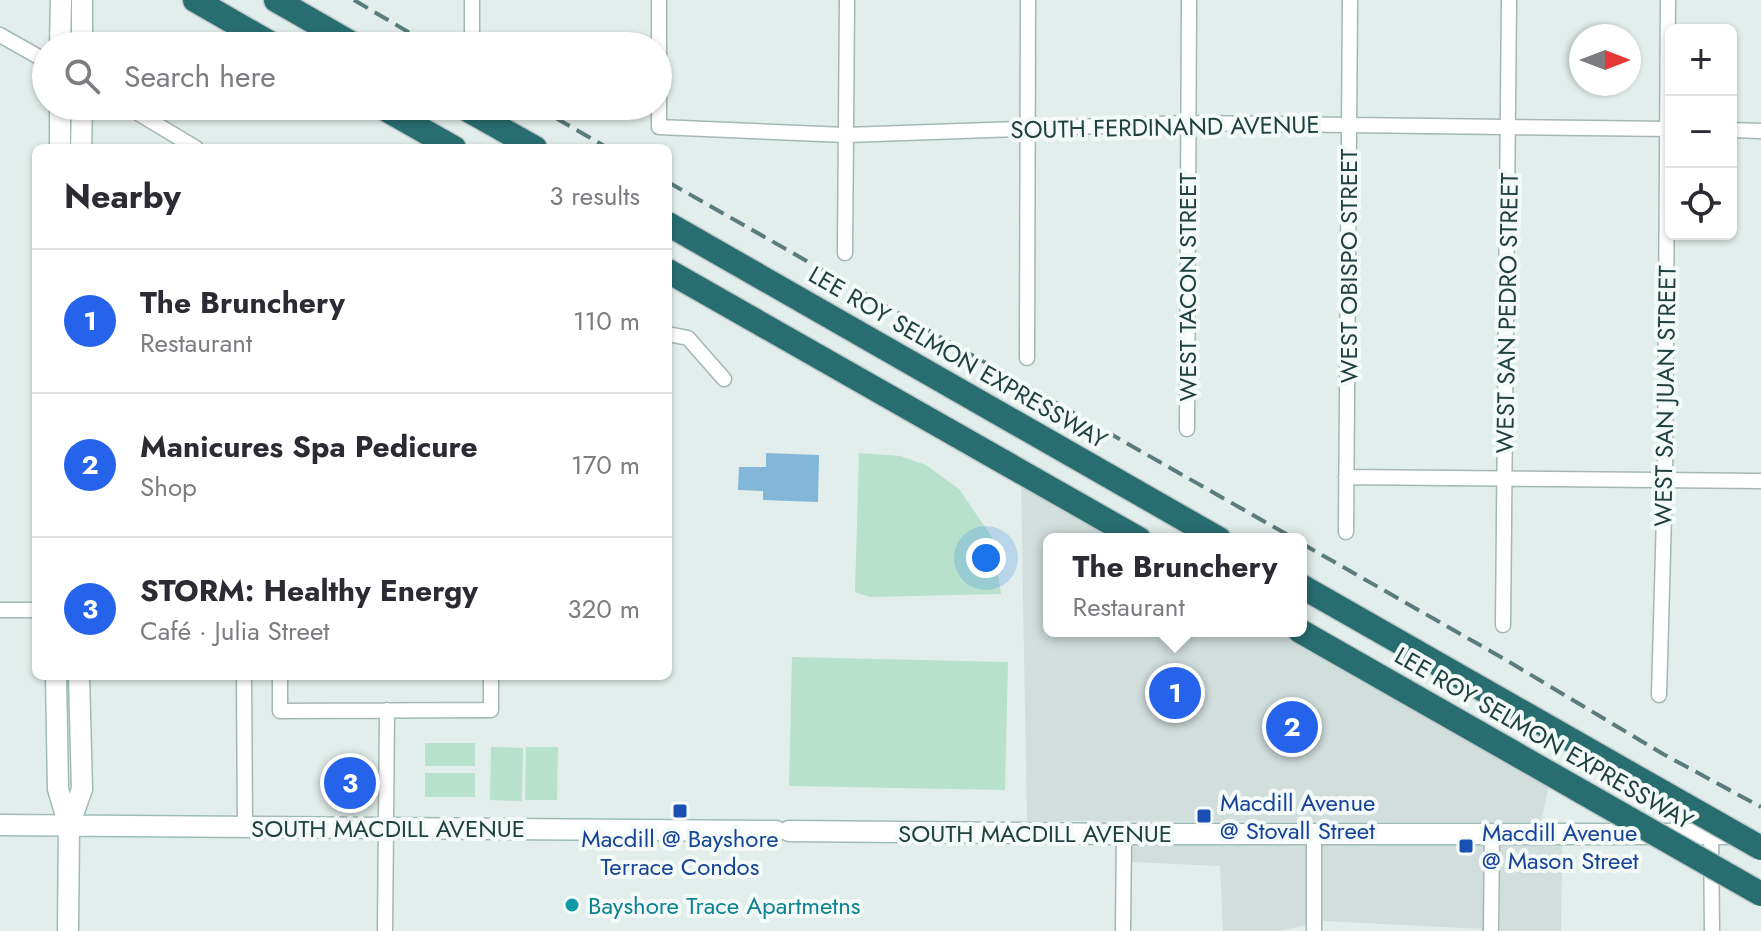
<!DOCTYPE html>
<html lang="en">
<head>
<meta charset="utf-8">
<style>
  body { margin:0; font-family:Jost,sans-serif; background:#f7f7f7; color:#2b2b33 }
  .controls { position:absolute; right:24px; top:24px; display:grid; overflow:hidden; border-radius:12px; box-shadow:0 2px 6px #0004 }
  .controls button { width:72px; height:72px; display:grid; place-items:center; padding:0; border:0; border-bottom:2px solid #e1e1e2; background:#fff; color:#2b2b33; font:40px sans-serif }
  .compass { position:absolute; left:1569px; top:24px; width:72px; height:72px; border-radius:50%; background:#fff; box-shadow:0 2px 6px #0004; rotate:90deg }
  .you { position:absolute; left:986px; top:558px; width:28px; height:28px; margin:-20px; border:6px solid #fff; border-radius:50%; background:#1a73e8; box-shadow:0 0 0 12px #1a73e833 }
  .badge { display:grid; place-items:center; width:52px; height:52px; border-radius:50%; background:#2563eb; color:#fff; font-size:26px; font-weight:700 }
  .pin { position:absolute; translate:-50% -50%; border:4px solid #fff; box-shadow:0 2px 8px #0006 }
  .popup { position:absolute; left:1043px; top:533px; width:264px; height:104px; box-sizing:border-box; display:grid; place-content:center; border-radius:12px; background:#fff; filter:drop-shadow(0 2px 6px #0005); font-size:26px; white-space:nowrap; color:#7c7c81 }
  .popup b { font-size:30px; color:#2b2b33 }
  .popup::after { content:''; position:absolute; left:50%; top:100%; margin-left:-16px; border:16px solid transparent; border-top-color:#fff }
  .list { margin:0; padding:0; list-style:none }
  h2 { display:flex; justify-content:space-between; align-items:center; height:104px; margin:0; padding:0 32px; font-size:34px }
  h2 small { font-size:26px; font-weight:400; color:#7c7c81 }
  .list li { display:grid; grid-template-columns:52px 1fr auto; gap:24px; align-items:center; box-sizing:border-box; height:144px; padding:0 32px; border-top:2px solid #e1e1e2 }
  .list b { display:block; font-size:30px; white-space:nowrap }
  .list p { margin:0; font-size:26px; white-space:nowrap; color:#7c7c81 }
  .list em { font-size:26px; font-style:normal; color:#7c7c81 }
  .icon { flex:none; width:44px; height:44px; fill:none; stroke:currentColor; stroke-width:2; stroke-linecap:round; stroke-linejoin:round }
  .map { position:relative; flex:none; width:1761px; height:931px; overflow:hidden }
  .search { position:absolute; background:#fff; box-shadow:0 2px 6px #0004; left:32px; top:32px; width:640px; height:88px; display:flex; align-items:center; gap:20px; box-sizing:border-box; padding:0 28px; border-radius:44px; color:#7c7c81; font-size:30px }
  .panel { position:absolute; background:#fff; box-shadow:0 2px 6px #0004; left:32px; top:144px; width:640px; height:536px; border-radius:12px }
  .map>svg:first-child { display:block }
  .built { fill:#d0dedc }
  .green { fill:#b8e1cd }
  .water { fill:#83b7d9 }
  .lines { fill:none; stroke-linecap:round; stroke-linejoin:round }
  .street-casing { stroke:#a4b7b4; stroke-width:17 }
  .secondary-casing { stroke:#9fbbb8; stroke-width:23 }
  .highway-casing { stroke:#c0caca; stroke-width:27 }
  .street { stroke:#fff; stroke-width:14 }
  .secondary { stroke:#fff; stroke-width:20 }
  .highway { stroke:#286e71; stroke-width:24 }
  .rail { stroke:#5a7c7c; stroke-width:4; stroke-dasharray:16 8; stroke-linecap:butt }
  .highway-bridge-casing { stroke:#c0caca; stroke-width:27; stroke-linecap:butt }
  .highway-bridge { stroke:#286e71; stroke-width:24 }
  .transit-dot { fill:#1a4fb4; stroke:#f3faf8; stroke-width:3 }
  .culture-dot { fill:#0f9aa8; stroke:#f3faf8; stroke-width:3 }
  .labels { text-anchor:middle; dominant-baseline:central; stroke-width:8; stroke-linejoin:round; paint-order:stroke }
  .street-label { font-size:24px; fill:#1f4140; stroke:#f3faf8 }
  .transit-label { font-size:24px; fill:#164399; stroke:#f3faf8; text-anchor:start }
  .culture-label { font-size:24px; fill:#0d838f; stroke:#f3faf8; text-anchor:start }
</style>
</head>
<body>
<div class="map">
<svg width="1761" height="931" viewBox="0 0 1761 931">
  <rect width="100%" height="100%" fill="#e2eeeb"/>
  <path class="built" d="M1021 484 1116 539H1049V631H1277L1549 785 1541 822 1027 821Z
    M1306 840V925L1279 931H1223L1220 866 1131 862 1132 841Z
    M1562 840 1561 931H1500V841Z
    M1322 841H1484L1483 929 1322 921Z"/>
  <path class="green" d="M859 453 900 456 926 465 959 489 992 537 1001 594 870 597 855 592Z
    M792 657 1008 662 1005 790 789 786Z
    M425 743H475V766H425Z
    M491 747 523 748 522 801 490 800Z
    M526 747H558L557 800H525Z
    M425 773H475V797H425Z"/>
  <path class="water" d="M766 453 819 455 818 502 763 500V491L738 490 739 467H766Z"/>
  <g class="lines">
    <defs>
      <path id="street" d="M659 0V127L846 135 1188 123 1671 129
        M0 35 46 61
        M472 44V0
        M126 106 196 148
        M1731 130 1761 131
        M845 253 847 0
        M668 334 688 338 724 379
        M1027 358 1028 0
        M1187 429 1189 0
        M1346 477 1761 481
        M1346 532 1350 0
        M0 610H36
        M1503 625 1509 0
        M244 676 245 828
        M280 676V711L491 710V676
        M1659 695 1665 480 1668 0
        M1314 833V931
        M1711 833 1712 931
        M385 931 387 710
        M1123 931 1124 834
        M1491 931 1492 833"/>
      <path id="secondary" d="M60 46 61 0
        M82 46V0
        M60 106V148
        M81 148 82 106
        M56 676 58 789 69 826 68 931
        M0 825 776 831
        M69 826 82 789 79 676
        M789 831 1124 834H1737"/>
      <path id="highway" d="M195 0 275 46
        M276 0 356 46
        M380 106 454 148
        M461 106 535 148
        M668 224 1219 539
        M668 271 1139 539
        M1301 586 1664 793
        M1300 631 1584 793"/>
    </defs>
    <use href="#street" class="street-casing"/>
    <use href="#secondary" class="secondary-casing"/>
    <use href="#highway" class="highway-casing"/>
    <use href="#street" class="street"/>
    <use href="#secondary" class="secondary"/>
    <use href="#highway" class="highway"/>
    <path class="rail" d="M354 0 432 46
      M535 106 608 148
      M668 182 1295 539
      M1301 543 1506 660 1663 754 1761 807"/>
    <defs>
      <path id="highway-bridge" d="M1584 793 1761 894
        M1664 793 1761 848"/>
    </defs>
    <use href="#highway-bridge" class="highway-bridge-casing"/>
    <use href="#highway-bridge" class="highway-bridge"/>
  </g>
  <g class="transit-dot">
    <rect x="672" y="803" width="16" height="16" rx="4"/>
    <rect x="1196" y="808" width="16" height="16" rx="4"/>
    <rect x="1458" y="838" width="16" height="16" rx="4"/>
  </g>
  <circle class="culture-dot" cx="572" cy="905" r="8"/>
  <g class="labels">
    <g class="street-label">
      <text transform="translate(1165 127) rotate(-1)">SOUTH FERDINAND AVENUE</text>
      <text transform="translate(1348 266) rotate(-90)">WEST OBISPO STREET</text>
      <text transform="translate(1187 287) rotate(-90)">WEST TACON STREET</text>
      <text transform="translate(1507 313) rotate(-89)">WEST SAN PEDRO STREET</text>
      <text transform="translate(958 357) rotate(30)">LEE ROY SELMON EXPRESSWAY</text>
      <text transform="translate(1665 396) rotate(-89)">WEST SAN JUAN STREET</text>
      <text transform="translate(1544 738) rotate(30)">LEE ROY SELMON EXPRESSWAY</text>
      <text x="388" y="828">SOUTH MACDILL AVENUE</text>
      <text x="1035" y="833">SOUTH MACDILL AVENUE</text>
    </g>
    <g class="transit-label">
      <text x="1220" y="802">Macdill Avenue<tspan x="1220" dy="28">@ Stovall Street</tspan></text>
      <text x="1482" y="832">Macdill Avenue<tspan x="1482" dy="28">@ Mason Street</tspan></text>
      <text x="680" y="838" text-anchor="middle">Macdill @ Bayshore<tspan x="680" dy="28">Terrace Condos</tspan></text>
    </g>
    <g class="culture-label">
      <text x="588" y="905">Bayshore Trace Apartmetns</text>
    </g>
  </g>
</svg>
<div class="controls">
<button>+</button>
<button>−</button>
<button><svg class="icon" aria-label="locate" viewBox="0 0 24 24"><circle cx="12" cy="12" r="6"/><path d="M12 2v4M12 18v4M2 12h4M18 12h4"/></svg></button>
</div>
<svg class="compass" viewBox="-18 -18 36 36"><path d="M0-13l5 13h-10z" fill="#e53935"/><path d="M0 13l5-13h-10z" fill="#7c7c81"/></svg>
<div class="you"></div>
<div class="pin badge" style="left:1175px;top:693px">1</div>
<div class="popup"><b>The Brunchery</b>Restaurant</div>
<div class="pin badge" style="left:1292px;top:727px">2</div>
<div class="pin badge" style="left:350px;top:783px">3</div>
<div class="search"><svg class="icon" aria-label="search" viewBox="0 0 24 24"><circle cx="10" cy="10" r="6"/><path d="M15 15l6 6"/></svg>Search here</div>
<section class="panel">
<h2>Nearby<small>3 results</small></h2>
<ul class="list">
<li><span class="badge">1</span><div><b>The Brunchery</b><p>Restaurant</p></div><em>110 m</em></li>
<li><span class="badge">2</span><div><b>Manicures Spa Pedicure</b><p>Shop</p></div><em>170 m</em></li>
<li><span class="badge">3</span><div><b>STORM: Healthy Energy</b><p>Café · Julia Street</p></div><em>320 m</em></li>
</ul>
</section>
</div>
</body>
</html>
